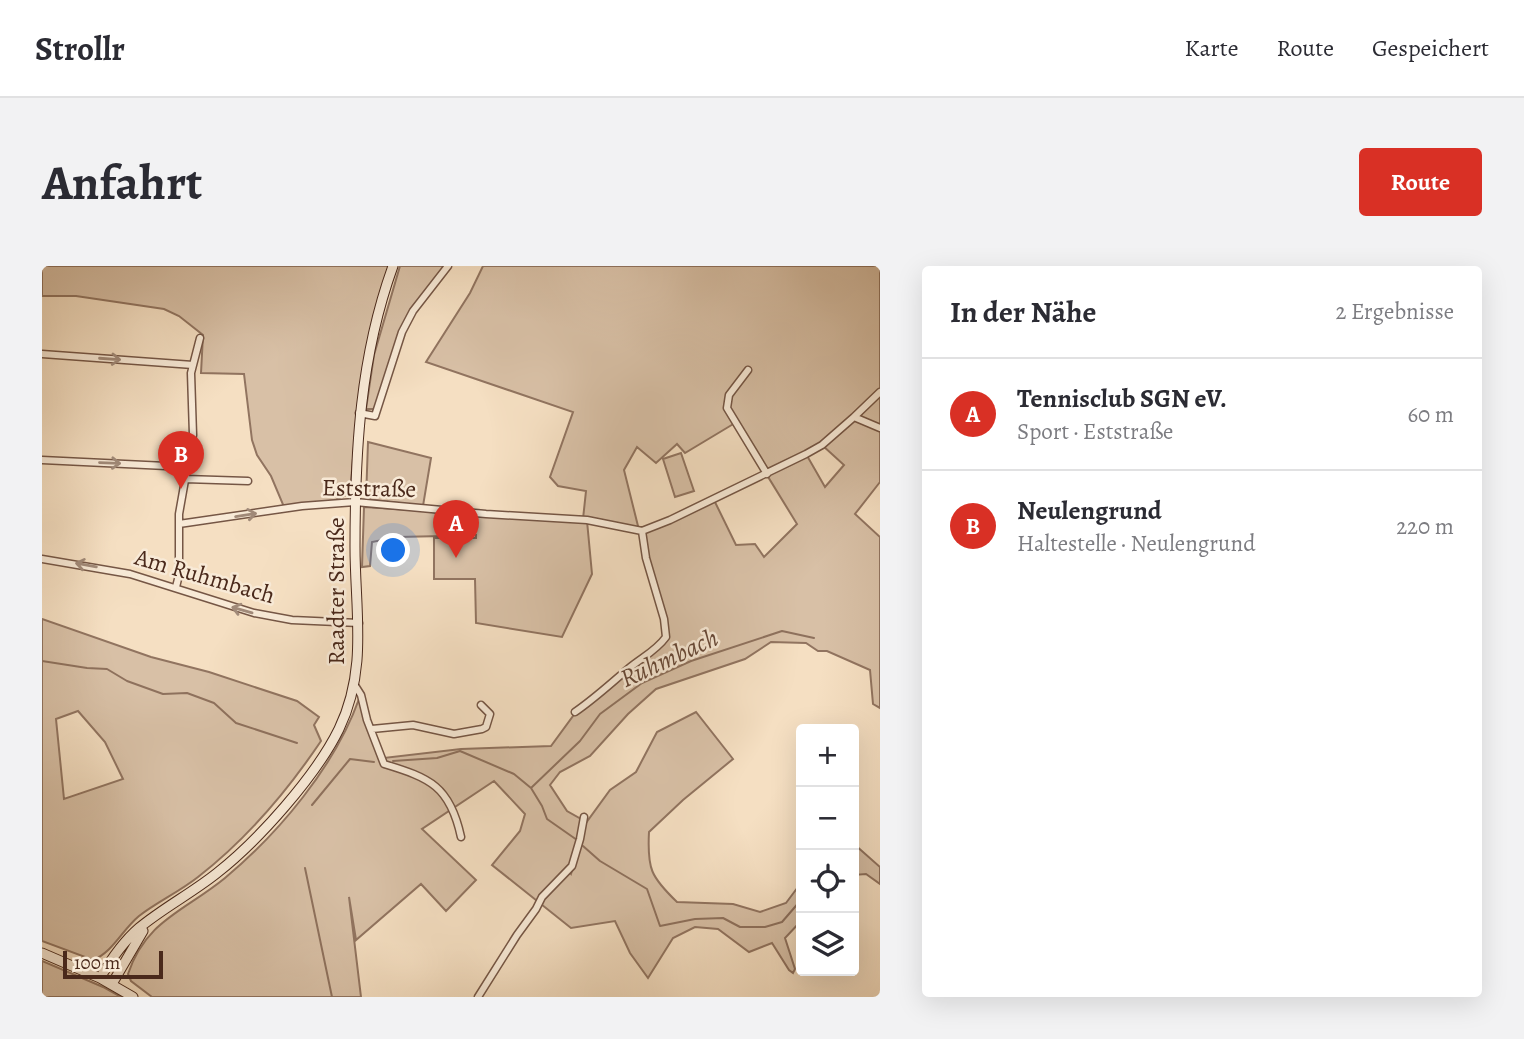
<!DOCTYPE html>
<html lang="de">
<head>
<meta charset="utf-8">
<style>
  body { margin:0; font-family:Alegreya,serif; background:#f2f2f3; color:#2b2b33 }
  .controls { position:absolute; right:21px; bottom:21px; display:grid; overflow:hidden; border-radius:7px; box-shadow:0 7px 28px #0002 }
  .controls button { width:63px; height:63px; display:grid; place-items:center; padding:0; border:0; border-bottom:2px solid #e1e1e2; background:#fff; color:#2b2b33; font:35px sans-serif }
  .scale { position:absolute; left:21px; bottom:18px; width:100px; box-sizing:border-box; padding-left:7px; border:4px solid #4a291b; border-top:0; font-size:19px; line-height:24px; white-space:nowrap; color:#4a291b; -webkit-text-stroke:5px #f8ead7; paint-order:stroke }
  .you { position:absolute; left:352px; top:285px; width:24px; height:24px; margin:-18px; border:5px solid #fff; border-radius:50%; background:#1a73e8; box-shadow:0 0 0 10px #1a73e833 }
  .badge { display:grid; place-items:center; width:46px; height:46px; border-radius:50%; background:#d93025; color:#fff; font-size:23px; font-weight:700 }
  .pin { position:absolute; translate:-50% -58px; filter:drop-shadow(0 2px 4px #0008) }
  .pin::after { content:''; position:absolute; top:37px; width:24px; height:21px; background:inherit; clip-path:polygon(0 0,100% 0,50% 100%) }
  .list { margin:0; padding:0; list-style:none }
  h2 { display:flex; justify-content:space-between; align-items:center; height:91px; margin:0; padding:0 28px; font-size:30px }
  h2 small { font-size:23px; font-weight:400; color:#7c7c81 }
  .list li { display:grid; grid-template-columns:46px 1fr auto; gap:21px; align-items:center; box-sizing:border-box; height:112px; padding:0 28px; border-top:2px solid #e1e1e2 }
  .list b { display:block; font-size:26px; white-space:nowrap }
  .list p { margin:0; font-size:23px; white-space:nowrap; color:#7c7c81 }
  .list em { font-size:23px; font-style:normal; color:#7c7c81 }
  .icon { flex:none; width:38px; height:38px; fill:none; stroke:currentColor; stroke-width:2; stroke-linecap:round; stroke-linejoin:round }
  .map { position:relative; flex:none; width:838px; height:731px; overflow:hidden; border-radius:7px }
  header { display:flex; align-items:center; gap:42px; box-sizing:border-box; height:98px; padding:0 35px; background:#fff; border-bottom:2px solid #e1e1e2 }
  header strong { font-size:33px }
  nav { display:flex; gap:38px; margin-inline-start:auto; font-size:24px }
  .intro { display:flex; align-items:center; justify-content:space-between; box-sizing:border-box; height:168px; padding:0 42px }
  h1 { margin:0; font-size:49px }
  .button { padding:18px 32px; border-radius:7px; background:#d93025; color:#fff; font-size:24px; font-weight:700 }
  main { display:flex; gap:42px; padding:0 42px }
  aside { flex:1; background:#fff; border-radius:7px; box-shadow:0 7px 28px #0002 }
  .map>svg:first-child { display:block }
  .green { fill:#d8c0a6; stroke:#917460; stroke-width:2; fill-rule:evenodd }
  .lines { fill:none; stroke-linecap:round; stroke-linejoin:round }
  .stream { stroke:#8e715d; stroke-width:2 }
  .minor-casing { stroke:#755645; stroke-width:9 }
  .secondary-casing { stroke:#4a291b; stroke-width:11 }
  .minor { stroke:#f8ead7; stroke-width:6 }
  .secondary { stroke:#f8ead7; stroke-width:9 }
  .oneway { stroke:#a18a79 }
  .labels { text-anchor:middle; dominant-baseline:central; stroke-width:5; stroke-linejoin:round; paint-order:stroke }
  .street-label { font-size:24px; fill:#4a291b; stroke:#f8ead7 }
  .water-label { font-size:26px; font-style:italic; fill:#664736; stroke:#f8ead7 }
</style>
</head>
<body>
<header>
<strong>Strollr</strong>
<nav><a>Karte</a><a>Route</a><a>Gespeichert</a></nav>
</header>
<div class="intro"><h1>Anfahrt</h1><a class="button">Route</a></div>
<main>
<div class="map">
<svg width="838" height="731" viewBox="0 0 838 731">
  <rect width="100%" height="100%" fill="#f5dfc2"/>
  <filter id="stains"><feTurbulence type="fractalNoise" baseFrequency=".00286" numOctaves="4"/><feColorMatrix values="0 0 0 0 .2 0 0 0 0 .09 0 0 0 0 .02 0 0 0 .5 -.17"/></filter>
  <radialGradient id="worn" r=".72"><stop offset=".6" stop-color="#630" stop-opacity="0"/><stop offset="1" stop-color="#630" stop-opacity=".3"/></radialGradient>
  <path class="green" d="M0 0H348L315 146 308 227 294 234 242 241 229 210 215 189 210 174 202 108 159 107 161 69 137 50 122 43 34 30H0Z
    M358 0H405L371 44 332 143H324L332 89Z
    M441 0H838V216L813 248 838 271V442L831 438 828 404 785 385H776L764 377 729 376 703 393 614 423 586 448 548 490 518 506 508 519 525 545 539 553 532 592 525 603 529 608 544 557 568 524 594 506 615 466 654 446 691 493 641 534 607 566C605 603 609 611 635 636L691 638 718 646 744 637 759 617V655L743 672 753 703 751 707 747 704 730 677 707 686 676 663 653 661 631 672 606 712 588 687 573 655 529 662 450 599 478 565 483 548 452 515 380 563 434 614 404 645 379 618 314 674 307 631 319 731H110L89 715 86 708C104 654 143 645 183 612 237 567 293 500 317 433L322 452 342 492 419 483 509 480 534 446 625 371 605 293 601 266 672 234 694 279 713 278 722 291 755 258 693 157 643 187 635 178 614 197 595 181 582 204 597 264 541 253 544 225 516 220 508 211 531 146 384 96 428 27ZM780 179 802 199 783 221 764 188Z
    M326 176 389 192 381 240 324 233Z
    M639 187 652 225 633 231 621 193Z
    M322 241 545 255 550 308 520 371 434 357 433 313H392V272H434V269H424L422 262 406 260 401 270 355 271 330 276 328 300 320 301Z
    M0 353 109 391 167 406 255 435 277 451 272 459 279 475C244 527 205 573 156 611 137 626 115 636 97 650 80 664 71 686 51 694L0 675ZM36 445 63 476 81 513 22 533 14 453Z
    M812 578 838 601V618L824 608 812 609Z
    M0 695 61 721 79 731H0Z"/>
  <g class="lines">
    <path class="stream" d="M0 395 45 402 65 403 85 415 121 428 145 427 172 437 194 457 255 477
      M351 495 395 492 418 485 472 508 489 522 500 540 505 553 535 574
      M489 522 538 475 558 448 600 417 649 395 740 365 772 372
      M270 539 308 493 332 496
      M541 580 558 595 605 623 618 660 653 653 681 652 698 661H723L740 656 759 634
      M263 602 290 731"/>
    <defs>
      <path id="minor" d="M0 88 151 99
        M706 104 687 129 685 142 725 208
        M317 147 333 150 360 66 371 45 406 0
        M812 151 838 126
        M0 194 145 201
        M143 213 206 215
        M137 258 260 240 313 236 444 248 545 254 600 265 628 254 764 188 780 179 812 151 838 162
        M0 293 88 308 212 347 250 354 317 357
        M134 321 137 309V248L151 169 149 107 158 72
        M312 418 319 429 325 454 342 498C388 512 408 520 419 571
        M533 446C552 433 568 418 586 403 599 392 614 385 624 371L622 353 604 292 600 265
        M330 463 371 459 412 468 440 463 444 461 448 448 439 439
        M436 731 475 669 494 643 500 631 530 600 538 573 542 551"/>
      <path id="secondary" d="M0 687 58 712 91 731
        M58 712C68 695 82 675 97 662 121 642 150 627 175 607 216 575 274 510 297 463 326 403 313 345 313 281 313 185 318 91 351 0
        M70 718 101 665"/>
    </defs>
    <use href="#minor" class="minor-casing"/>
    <use href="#secondary" class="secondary-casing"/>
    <use href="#minor" class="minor"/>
    <use href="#secondary" class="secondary"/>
  </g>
  <defs><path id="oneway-shaft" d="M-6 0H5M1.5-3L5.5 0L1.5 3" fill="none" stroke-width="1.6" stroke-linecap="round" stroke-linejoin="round" transform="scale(1.75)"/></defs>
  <g class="oneway">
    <use href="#oneway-shaft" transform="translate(68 93) rotate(4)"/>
    <use href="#oneway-shaft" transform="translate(68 197) rotate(2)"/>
    <use href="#oneway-shaft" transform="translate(204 249) rotate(-9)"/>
    <use href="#oneway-shaft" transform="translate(44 299) rotate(-170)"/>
    <use href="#oneway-shaft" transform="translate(200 344) rotate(-164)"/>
  </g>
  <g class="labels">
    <g class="street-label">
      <text transform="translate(327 222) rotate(1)">Eststraße</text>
      <text transform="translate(163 310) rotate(16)">Am Ruhmbach</text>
      <text transform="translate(294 325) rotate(-90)">Raadter Straße</text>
    </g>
    <g class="water-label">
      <text transform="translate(627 392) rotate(-25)">Ruhmbach</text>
    </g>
  </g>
  <rect width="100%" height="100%" filter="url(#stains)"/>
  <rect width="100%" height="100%" fill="url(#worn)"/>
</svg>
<div class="controls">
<button>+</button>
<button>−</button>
<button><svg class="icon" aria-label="locate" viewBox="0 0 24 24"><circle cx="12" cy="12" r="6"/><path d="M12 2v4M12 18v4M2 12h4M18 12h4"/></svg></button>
<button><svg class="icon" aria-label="layers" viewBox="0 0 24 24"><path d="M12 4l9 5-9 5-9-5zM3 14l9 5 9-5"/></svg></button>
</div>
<div class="scale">100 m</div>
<div class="you"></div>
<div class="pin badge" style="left:414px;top:292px">A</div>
<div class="pin badge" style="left:139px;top:223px">B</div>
</div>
<aside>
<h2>In der Nähe<small>2 Ergebnisse</small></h2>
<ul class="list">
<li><span class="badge">A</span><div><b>Tennisclub SGN eV.</b><p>Sport · Eststraße</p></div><em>60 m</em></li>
<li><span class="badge">B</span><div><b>Neulengrund</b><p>Haltestelle · Neulengrund</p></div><em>220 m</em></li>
</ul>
</aside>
</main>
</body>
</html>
